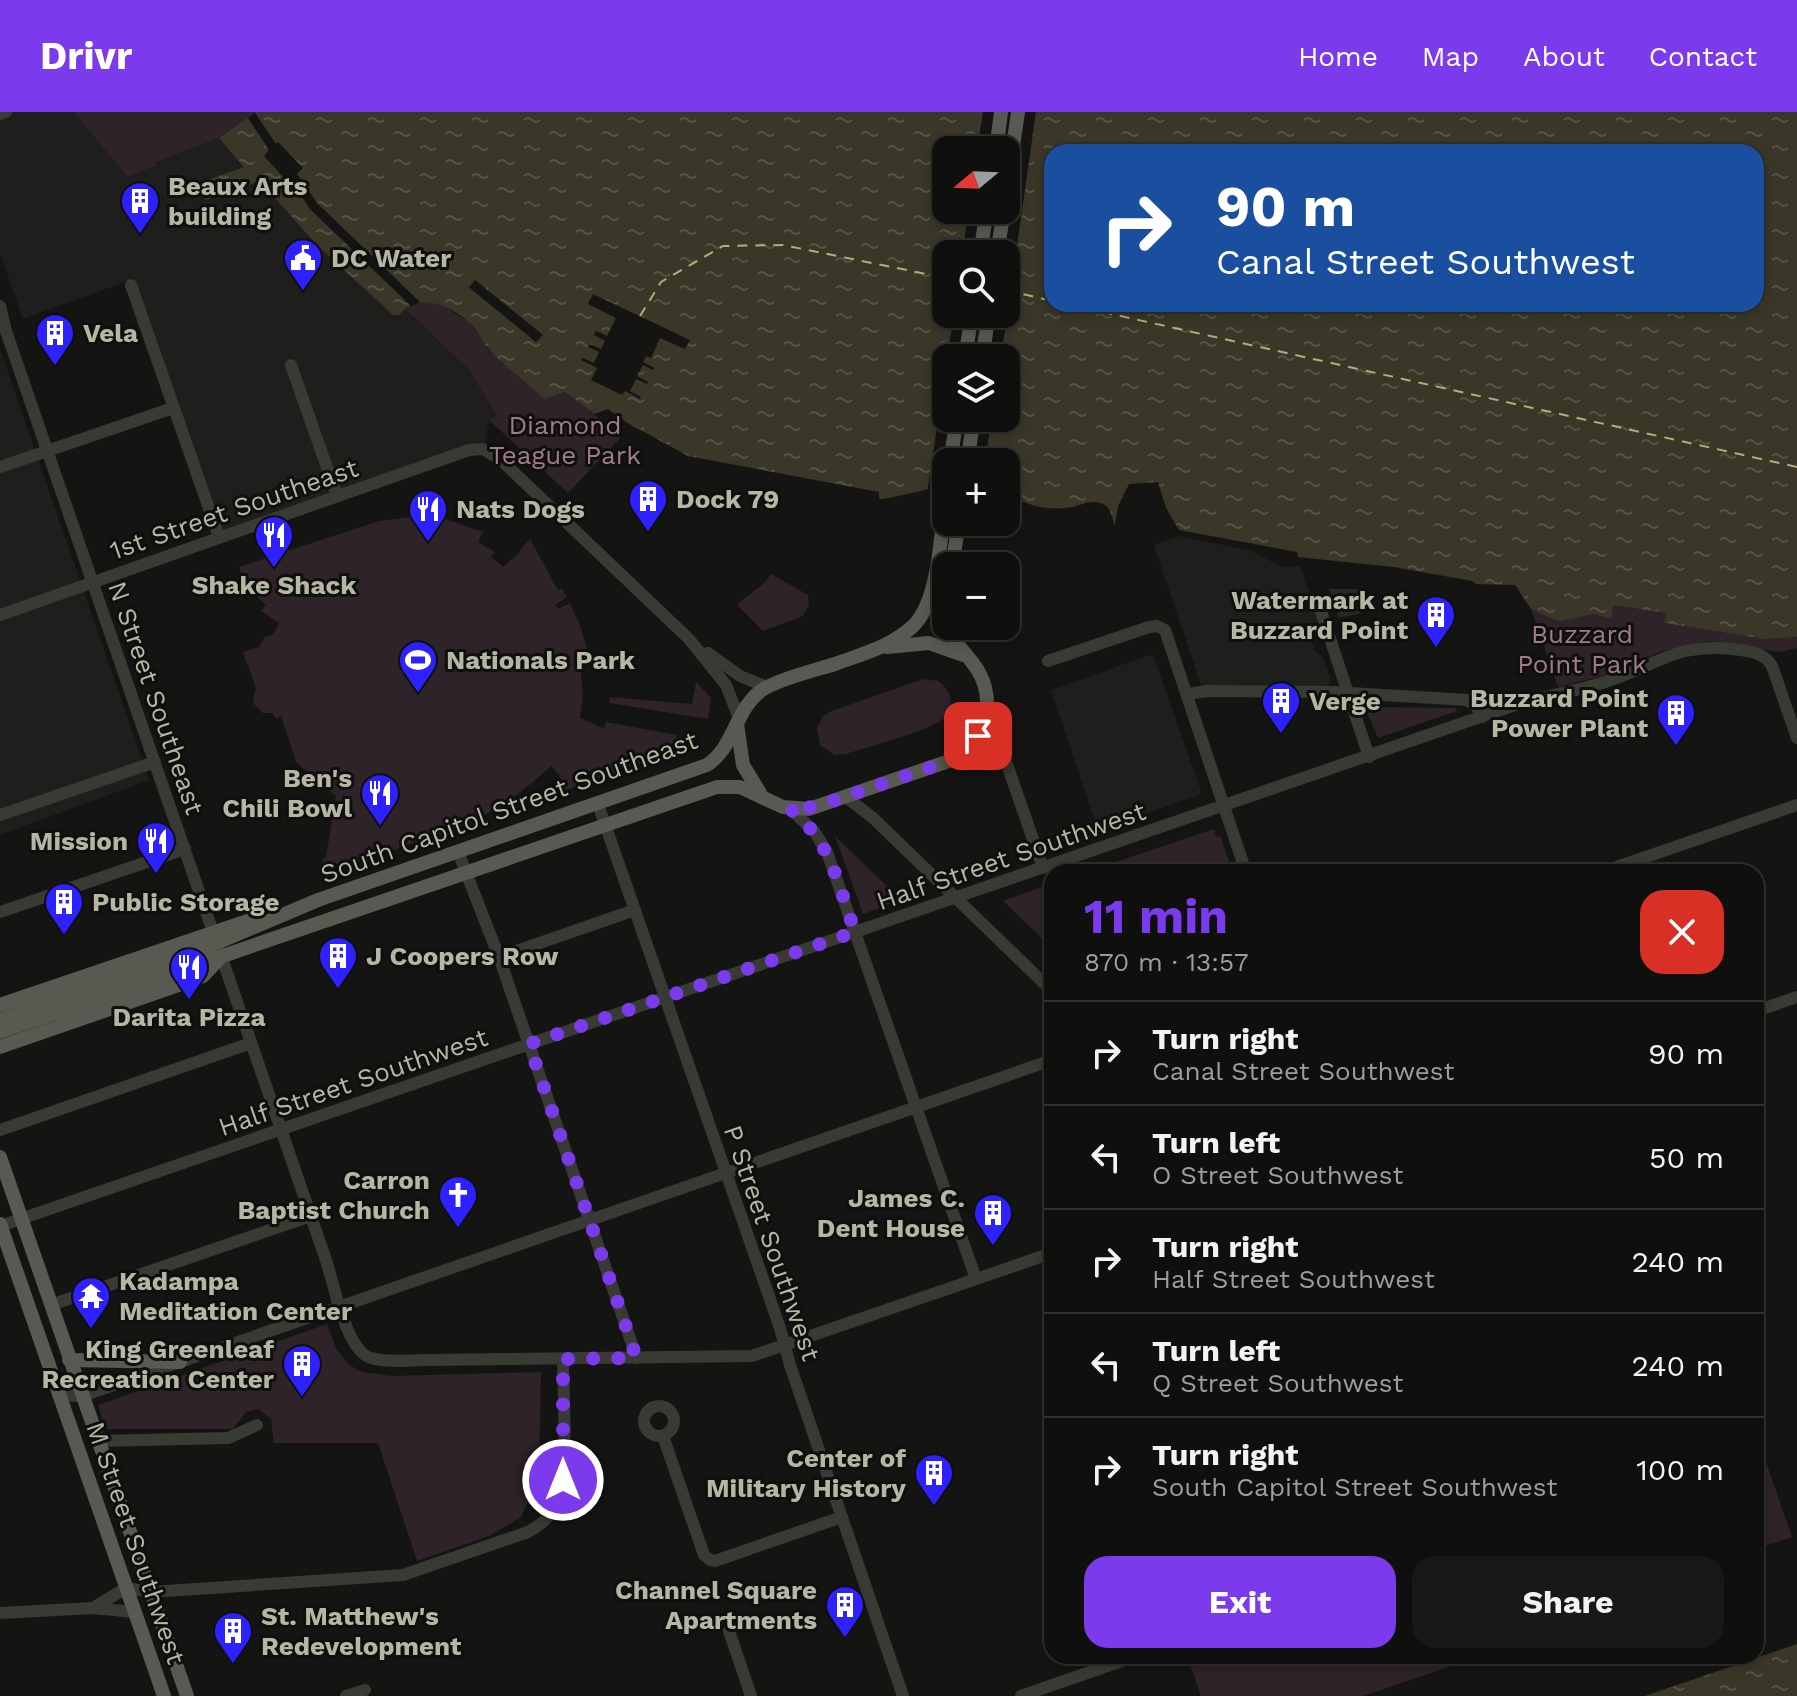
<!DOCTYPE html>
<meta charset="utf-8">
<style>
body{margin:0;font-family:"Work Sans",sans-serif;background:#181917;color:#f1f3f6;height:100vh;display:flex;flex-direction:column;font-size:30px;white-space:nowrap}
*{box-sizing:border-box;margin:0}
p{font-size:26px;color:#9b9d9e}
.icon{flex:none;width:44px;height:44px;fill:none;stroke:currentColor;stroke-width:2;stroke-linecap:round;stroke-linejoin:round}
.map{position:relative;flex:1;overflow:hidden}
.side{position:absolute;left:1044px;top:752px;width:720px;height:800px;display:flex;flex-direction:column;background:#0f100e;border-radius:24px;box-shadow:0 4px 12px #0003,0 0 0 2px #2f302e}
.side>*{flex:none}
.hud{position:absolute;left:1044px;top:32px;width:720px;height:168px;border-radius:24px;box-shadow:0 4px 12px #0003,0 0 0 2px #2f302e;background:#1a4fa0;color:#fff;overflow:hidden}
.needle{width:52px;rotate:251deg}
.controls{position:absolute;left:932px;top:24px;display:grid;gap:16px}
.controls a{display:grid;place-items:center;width:88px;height:88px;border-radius:16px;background:#0f100e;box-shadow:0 4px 12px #0003,0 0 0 2px #2f302e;font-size:40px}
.pin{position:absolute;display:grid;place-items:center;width:68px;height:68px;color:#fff;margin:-34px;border-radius:16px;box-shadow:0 4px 12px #0006}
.me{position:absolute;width:88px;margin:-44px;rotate:0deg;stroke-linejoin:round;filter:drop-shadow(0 0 6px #0008)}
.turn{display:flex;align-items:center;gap:28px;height:168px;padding:0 40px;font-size:36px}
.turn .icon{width:104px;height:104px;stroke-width:2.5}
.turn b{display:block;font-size:56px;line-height:68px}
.round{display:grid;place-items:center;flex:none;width:84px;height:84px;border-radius:24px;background:#181917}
.headline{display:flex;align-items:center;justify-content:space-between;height:136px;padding:0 40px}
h1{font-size:48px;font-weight:700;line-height:60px;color:#7c3aed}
.cta{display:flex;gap:16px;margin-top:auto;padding:16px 40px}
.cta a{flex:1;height:92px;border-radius:24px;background:#7c3aed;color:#fff;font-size:32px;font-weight:700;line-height:92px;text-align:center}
.cta a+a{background:#181917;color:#f1f3f6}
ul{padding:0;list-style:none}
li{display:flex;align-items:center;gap:24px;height:104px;padding:0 40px;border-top:2px solid #2f302e}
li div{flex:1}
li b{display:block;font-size:30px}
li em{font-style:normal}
header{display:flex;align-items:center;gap:48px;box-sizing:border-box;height:112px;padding:0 40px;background:#7c3aed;color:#fff}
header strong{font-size:38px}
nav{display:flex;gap:44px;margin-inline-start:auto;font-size:28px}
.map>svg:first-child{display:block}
</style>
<header>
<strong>Drivr</strong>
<nav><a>Home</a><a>Map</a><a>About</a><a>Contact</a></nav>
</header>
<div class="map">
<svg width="1797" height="1584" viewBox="0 0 1797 1584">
<defs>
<pattern id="water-ripples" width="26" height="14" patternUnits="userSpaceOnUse" patternTransform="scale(2)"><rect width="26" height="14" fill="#3a3728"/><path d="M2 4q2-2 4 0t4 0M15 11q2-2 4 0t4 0" fill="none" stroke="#545244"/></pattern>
</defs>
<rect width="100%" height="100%" fill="#141513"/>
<!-- built -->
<g fill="#1e1f1c">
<polygon points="0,0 211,0 219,26 269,76 317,133 399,202 404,196 468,257 499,305 489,309 483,337 219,425 131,168 23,207 0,141"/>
<polygon points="0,237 149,668 0,723"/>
<polygon points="1178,424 1249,438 1282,455 1300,454 1321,514 1310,518 1314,539 1323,545 1331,569 1327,574 1201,573 1154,433"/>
<polygon points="1153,542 1202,682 1098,718 1051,578"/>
</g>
<!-- green -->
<g fill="#2d2328">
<polygon points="74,0 256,0 219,26 155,50 156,54 127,64"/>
<polygon points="428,188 437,190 472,212 488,237 544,286 565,280 622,324 568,381 489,308 498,305 468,257 404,196"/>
<path d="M419,404L445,407L483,420L478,430L495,440L491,445L503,455L520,440V438L530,427L558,478L562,477L567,485L555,493L558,497L570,491L580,513L587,537L579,540L583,584L580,606L604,617L606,610L677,623L673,641L557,681L560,664L551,654C525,679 497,698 464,713L463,709L445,716L446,720L320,763L323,747L326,745L336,684L296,650L281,604L277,607L272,601H263L253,591L256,576L243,540L259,535L265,525L273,523L279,511L261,499L266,493L246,475L239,455L379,409Z"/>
<path d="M771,462L808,483L809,492L803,504L763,519L737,493C748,481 763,476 771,462Z"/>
<polygon points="1329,477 1361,477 1361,501 1339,506"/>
<path d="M1613,493L1667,501L1666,511L1765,527L1797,525V536L1780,540L1711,529L1692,532L1662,539L1606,563L1558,575L1531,497C1561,512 1583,507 1613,493Z"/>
<path d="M923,567L938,569C951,578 957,595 943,607C931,618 865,636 846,642L835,643L820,633L817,616L823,604L832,599Z"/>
<polygon points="696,570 711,586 708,607 609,591 610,585 692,592"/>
<polygon points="1370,595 1456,596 1457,599 1378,626 1367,600"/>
<polygon points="1214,717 1216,725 1220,724 1233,760 1086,760"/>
<polygon points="835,724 901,788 863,802"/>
<polygon points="1050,772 1052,774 1052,836 1003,789"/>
<polygon points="327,1212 336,1236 349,1253 362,1260 392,1264 541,1260 539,1367 521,1405 489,1424 417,1449 378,1331 274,1331 271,1307 259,1297 246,1300 233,1317 106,1317 98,1293"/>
<polygon points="1764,1344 1792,1425 1756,1437 1756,1347"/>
<polygon points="1187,1544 1481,1544 1363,1584 1201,1584"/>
</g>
<!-- water -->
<g fill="url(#water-ripples)" fill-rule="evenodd">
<path d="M256,0H1797V525L1765,527L1665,511L1666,501L1613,493L1611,507L1594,502L1561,509L1550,506L1531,497L1515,473L1476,472L1472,469L1394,455L1298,445L1297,440L1179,418L1166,396L1158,370L1129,372L1118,394L1115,413C1112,407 1111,395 1103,392C1091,386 1078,395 1066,396C1043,398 1026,393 1006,381V350H946L934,376L884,387H879V380L688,344L626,310L608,297L594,302L565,280L544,287C527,270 504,255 488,236C481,229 478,217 470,211C449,193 420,179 399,203H393L317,133L260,69L205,88L199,71L244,55L219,26ZM946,38H1006V98H946ZM1052,40H1756V192H1052ZM946,142H1006V202H946ZM946,246H1006V306H946Z"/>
<polygon points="1797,1532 1797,1584 1645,1584 1791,1534"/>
</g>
<!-- pier -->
<g fill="#141513">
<polygon points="983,0 1036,0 1001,246 947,246 954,202 1006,202 1006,142 962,142 969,98 1006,98 1006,38 977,38"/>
<polygon points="255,1 276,32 278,30 303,56 297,62 317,91 420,190 411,194 310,97 291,68 288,70 264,44 269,38 248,6"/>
<polygon points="475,168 543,223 536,230 477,182 469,175"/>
<polygon points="593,182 690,228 685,237 660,226 651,246 646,244 643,250 655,256 653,258 643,253 637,264 648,270 647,272 636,267 630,279 641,285 640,287 625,279 622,283 591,268 597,256 581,248 583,246 594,251 599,240 588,235 589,232 601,237 605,229 594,223 596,219 607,224 616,206 588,192"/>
<polygon points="946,254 946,306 992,306 985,350 946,350 946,374 927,382"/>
</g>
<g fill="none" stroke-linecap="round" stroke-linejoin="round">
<!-- ferry -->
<g stroke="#b5ac77" stroke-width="2" stroke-dasharray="10 8" stroke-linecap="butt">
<polyline points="1006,178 1052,189"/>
<polyline points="1067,192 1797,355"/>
<polyline points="640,204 661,170 723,134 783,133 946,166"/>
</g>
<!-- minor -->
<g stroke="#393a34" stroke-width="12">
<polyline points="0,2 6,0"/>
<polyline points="131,173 219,425"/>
<path d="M0,194L6,219L326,1148C334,1172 346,1239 371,1246C388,1251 410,1248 428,1248L752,1244L1052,1141"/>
<polyline points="291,253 337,384"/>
<polyline points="0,355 173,296"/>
<polyline points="1319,493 1369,645"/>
<polyline points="0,503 469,338 483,337 502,349 689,527 726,573 739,606"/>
<polyline points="708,541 740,564 767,575"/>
<polyline points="1048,549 1149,515 1157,514 1165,518 1246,760"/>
<polyline points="1187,582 1207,579 1333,580 1467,588 1477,595 1482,605"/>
<polyline points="987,595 1043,756"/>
<polyline points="846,685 873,706 1052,879"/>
<polyline points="598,692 780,1216 790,1253 903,1584"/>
<polyline points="789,696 814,719 827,740 976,1167"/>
<polyline points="0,703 155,650"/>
<polyline points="458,740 499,845 633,1235 635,1246"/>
<polyline points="1602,760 1797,693"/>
<polyline points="0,800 185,737"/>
<polyline points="499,845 635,798"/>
<polyline points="1756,899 1797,885"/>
<polyline points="0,1018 251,931"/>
<path d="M0,1114L1521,591C1549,583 1578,579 1605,570C1661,552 1676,529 1741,538C1754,540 1765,542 1772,554L1797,626"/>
<polyline points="51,1193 311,1104"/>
<polyline points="58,1283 82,1284 1052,948"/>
<circle cx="659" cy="1309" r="15"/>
<polyline points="663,1324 704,1443 710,1448 715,1449 842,1405"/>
<polyline points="98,1329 228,1326 257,1313"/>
<path d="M93,1496L126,1476L151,1480L403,1463L528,1420C541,1413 552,1404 558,1390C569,1364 563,1278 563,1247"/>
<polyline points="0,1501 93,1496 134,1500"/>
<polyline points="729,1519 751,1584"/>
<polyline points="346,1584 365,1578"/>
<polyline points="1021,1584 1136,1544"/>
</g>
<!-- major -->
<g stroke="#585950" stroke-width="14">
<polyline points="996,38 1001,0"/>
<polyline points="1006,83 1018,0"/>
<polyline points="980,142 987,98"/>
<polyline points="997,142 1004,98"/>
<polyline points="965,246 972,202"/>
<polyline points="982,246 989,202"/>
<polyline points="950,350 957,306"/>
<polyline points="967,350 974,306"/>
<polyline points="952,454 959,410"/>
<polyline points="887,535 929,531 963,543"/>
<polyline points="737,612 743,653 760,681"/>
<polyline points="0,893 248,809"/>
<path d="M0,908L195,840L318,788L707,653C736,634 735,594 765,576C786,565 812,559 835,552C862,542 890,535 912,515C940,490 941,417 946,381"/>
<path d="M0,920L717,675H740L783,695L809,697L949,649C984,632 998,590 977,557C967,541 954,533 949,514"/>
<polyline points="0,935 193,868 203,864 221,845"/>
<polyline points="0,1045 187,1584"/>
<polyline points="0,1112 164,1584"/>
<polyline points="69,1248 180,1250"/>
</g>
</g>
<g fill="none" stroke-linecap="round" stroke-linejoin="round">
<!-- route -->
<path stroke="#7c3aed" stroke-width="14" stroke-dasharray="0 25.2" d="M563,1368V1247L635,1246L633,1235L529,932L855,820C838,773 831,728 789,696L815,695L949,649L967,637L978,624"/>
</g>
<!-- icons -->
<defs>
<symbol id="building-pin" viewBox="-11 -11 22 30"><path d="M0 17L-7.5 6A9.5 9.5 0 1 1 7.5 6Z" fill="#2e21ff" stroke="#0f100e"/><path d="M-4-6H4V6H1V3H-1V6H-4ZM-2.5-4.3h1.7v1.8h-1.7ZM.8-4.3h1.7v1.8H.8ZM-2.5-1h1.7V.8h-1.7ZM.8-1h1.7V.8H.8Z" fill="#fff"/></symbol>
<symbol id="civic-pin" viewBox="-11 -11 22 30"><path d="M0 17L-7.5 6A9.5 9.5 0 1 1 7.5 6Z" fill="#2e21ff" stroke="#0f100e"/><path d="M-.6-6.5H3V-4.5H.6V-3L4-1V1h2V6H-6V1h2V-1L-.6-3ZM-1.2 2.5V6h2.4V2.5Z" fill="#fff"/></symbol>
<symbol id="restaurant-pin" viewBox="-11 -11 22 30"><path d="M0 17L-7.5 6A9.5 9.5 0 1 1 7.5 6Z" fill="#2e21ff" stroke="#0f100e"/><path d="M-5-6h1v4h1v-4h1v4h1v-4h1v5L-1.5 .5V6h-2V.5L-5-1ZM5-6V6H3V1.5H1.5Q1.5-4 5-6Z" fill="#fff"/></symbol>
<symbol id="stadium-pin" viewBox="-11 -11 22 30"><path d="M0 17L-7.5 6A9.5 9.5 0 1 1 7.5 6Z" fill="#2e21ff" stroke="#0f100e"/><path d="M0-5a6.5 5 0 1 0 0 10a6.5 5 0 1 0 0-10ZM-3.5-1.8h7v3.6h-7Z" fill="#fff"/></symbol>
<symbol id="church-pin" viewBox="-11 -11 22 30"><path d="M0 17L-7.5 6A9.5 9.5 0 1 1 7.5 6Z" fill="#2e21ff" stroke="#0f100e"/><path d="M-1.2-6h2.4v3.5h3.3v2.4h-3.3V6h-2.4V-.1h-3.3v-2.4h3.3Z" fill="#fff"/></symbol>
<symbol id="temple-pin" viewBox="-11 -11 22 30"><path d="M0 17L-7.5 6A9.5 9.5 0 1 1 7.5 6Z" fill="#2e21ff" stroke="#0f100e"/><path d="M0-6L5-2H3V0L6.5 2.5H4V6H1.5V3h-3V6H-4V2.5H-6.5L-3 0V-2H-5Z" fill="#fff"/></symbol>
</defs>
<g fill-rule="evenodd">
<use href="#building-pin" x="118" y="67" width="44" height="60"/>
<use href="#civic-pin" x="281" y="124" width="44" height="60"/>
<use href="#building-pin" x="33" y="199" width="44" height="60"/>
<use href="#building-pin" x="626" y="365" width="44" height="60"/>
<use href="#restaurant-pin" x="406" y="375" width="44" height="60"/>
<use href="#restaurant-pin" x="252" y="401" width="44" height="60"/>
<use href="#building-pin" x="1414" y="481" width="44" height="60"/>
<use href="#stadium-pin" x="396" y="526" width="44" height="60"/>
<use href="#building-pin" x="1259" y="567" width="44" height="60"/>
<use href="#building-pin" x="1654" y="579" width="44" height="60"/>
<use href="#restaurant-pin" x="358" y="659" width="44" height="60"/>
<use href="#restaurant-pin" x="134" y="707" width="44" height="60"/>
<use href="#building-pin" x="42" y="768" width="44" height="60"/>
<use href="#building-pin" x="316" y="822" width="44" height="60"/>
<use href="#restaurant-pin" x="167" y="833" width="44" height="60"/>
<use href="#church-pin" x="436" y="1061" width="44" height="60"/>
<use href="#building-pin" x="971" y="1079" width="44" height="60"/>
<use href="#temple-pin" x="69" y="1162" width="44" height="60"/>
<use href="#building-pin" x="280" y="1230" width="44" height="60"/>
<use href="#building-pin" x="912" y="1339" width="44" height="60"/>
<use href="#building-pin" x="823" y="1471" width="44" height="60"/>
<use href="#building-pin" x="211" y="1497" width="44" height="60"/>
</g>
<g text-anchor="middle" stroke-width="6" stroke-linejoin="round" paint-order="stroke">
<!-- poi labels -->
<g font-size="26" font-weight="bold" fill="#b5b7a3" stroke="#0f100e" text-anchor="start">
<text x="168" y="83">Beaux Arts<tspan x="168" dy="30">building</tspan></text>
<text x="331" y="155">DC Water</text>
<text x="83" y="230">Vela</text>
<text x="676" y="396">Dock 79</text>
<text x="456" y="406">Nats Dogs</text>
<text x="274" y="482" text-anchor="middle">Shake Shack</text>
<text x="1408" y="497" text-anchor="end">Watermark at<tspan x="1408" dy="30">Buzzard Point</tspan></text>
<text x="446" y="557">Nationals Park</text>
<text x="1648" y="595" text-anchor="end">Buzzard Point<tspan x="1648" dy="30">Power Plant</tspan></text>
<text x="1309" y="598">Verge</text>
<text x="352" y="675" text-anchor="end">Ben's<tspan x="352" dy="30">Chili Bowl</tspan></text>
<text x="128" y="738" text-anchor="end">Mission</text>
<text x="92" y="799">Public Storage</text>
<text x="366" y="853">J Coopers Row</text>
<text x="189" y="914" text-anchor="middle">Darita Pizza</text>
<text x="430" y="1077" text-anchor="end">Carron<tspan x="430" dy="30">Baptist Church</tspan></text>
<text x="965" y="1095" text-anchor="end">James C.<tspan x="965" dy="30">Dent House</tspan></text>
<text x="119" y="1178">Kadampa<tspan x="119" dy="30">Meditation Center</tspan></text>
<text x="274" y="1246" text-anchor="end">King Greenleaf<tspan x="274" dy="30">Recreation Center</tspan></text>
<text x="906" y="1355" text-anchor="end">Center of<tspan x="906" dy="30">Military History</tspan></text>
<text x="817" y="1487" text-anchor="end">Channel Square<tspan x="817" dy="30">Apartments</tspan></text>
<text x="261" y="1513">St. Matthew's<tspan x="261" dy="30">Redevelopment</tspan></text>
</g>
<!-- park labels -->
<g font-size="26" fill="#a37990" stroke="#0f100e">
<text x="565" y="322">Diamond<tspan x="565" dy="30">Teague Park</tspan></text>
<text x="1582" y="531">Buzzard<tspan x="1582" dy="30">Point Park</tspan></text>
</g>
<!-- street labels -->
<g font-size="26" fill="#b5b7a3" stroke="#0f100e">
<text transform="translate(234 397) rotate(-19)" y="9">1st Street Southeast</text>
<text transform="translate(156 586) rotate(71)" y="9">N Street Southeast</text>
<text transform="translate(509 695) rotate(-20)" y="9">South Capitol Street Southeast</text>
<text transform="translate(1011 744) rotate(-19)" y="9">Half Street Southwest</text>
<text transform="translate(353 970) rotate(-19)" y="9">Half Street Southwest</text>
<text transform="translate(772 1131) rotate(71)" y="9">P Street Southwest</text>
<text transform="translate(136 1431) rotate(71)" y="9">M Street Southwest</text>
</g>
</g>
</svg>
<div class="controls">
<a><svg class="needle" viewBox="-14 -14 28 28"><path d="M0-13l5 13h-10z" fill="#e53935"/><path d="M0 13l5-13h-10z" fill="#9b9d9e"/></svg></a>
<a><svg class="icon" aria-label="search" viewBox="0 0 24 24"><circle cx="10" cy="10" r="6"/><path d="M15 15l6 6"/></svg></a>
<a><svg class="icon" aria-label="layers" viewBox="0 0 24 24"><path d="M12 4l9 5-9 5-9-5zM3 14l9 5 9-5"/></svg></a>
<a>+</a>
<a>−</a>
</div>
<div class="pin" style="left:978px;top:624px;background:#d93025"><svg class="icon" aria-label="arrive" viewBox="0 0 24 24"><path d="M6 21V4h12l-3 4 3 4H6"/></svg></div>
<svg class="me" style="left:563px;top:1368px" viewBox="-20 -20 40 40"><circle r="17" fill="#7c3aed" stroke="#fff" stroke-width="3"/><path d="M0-11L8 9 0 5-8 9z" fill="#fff"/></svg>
<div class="hud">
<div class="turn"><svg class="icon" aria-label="right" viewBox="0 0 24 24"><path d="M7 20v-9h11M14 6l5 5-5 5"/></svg><div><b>90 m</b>Canal Street Southwest</div></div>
</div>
<section class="side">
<div class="headline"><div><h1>11 min</h1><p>870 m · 13:57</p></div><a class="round" style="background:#d93025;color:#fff"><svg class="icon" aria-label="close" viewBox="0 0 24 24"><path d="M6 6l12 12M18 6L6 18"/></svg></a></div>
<ul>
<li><svg class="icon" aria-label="right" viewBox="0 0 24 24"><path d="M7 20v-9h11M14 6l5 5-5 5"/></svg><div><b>Turn right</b><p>Canal Street Southwest</p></div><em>90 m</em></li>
<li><svg class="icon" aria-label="left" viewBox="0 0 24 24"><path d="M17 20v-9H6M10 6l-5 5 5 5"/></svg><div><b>Turn left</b><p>O Street Southwest</p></div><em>50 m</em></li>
<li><svg class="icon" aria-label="right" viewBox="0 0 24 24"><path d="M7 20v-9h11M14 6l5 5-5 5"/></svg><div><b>Turn right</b><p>Half Street Southwest</p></div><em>240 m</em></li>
<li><svg class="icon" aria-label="left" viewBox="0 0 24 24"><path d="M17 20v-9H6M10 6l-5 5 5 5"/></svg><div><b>Turn left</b><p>Q Street Southwest</p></div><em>240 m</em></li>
<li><svg class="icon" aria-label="right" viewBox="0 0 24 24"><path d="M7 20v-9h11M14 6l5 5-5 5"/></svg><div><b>Turn right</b><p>South Capitol Street Southwest</p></div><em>100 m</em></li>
</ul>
<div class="cta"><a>Exit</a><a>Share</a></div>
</section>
</div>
